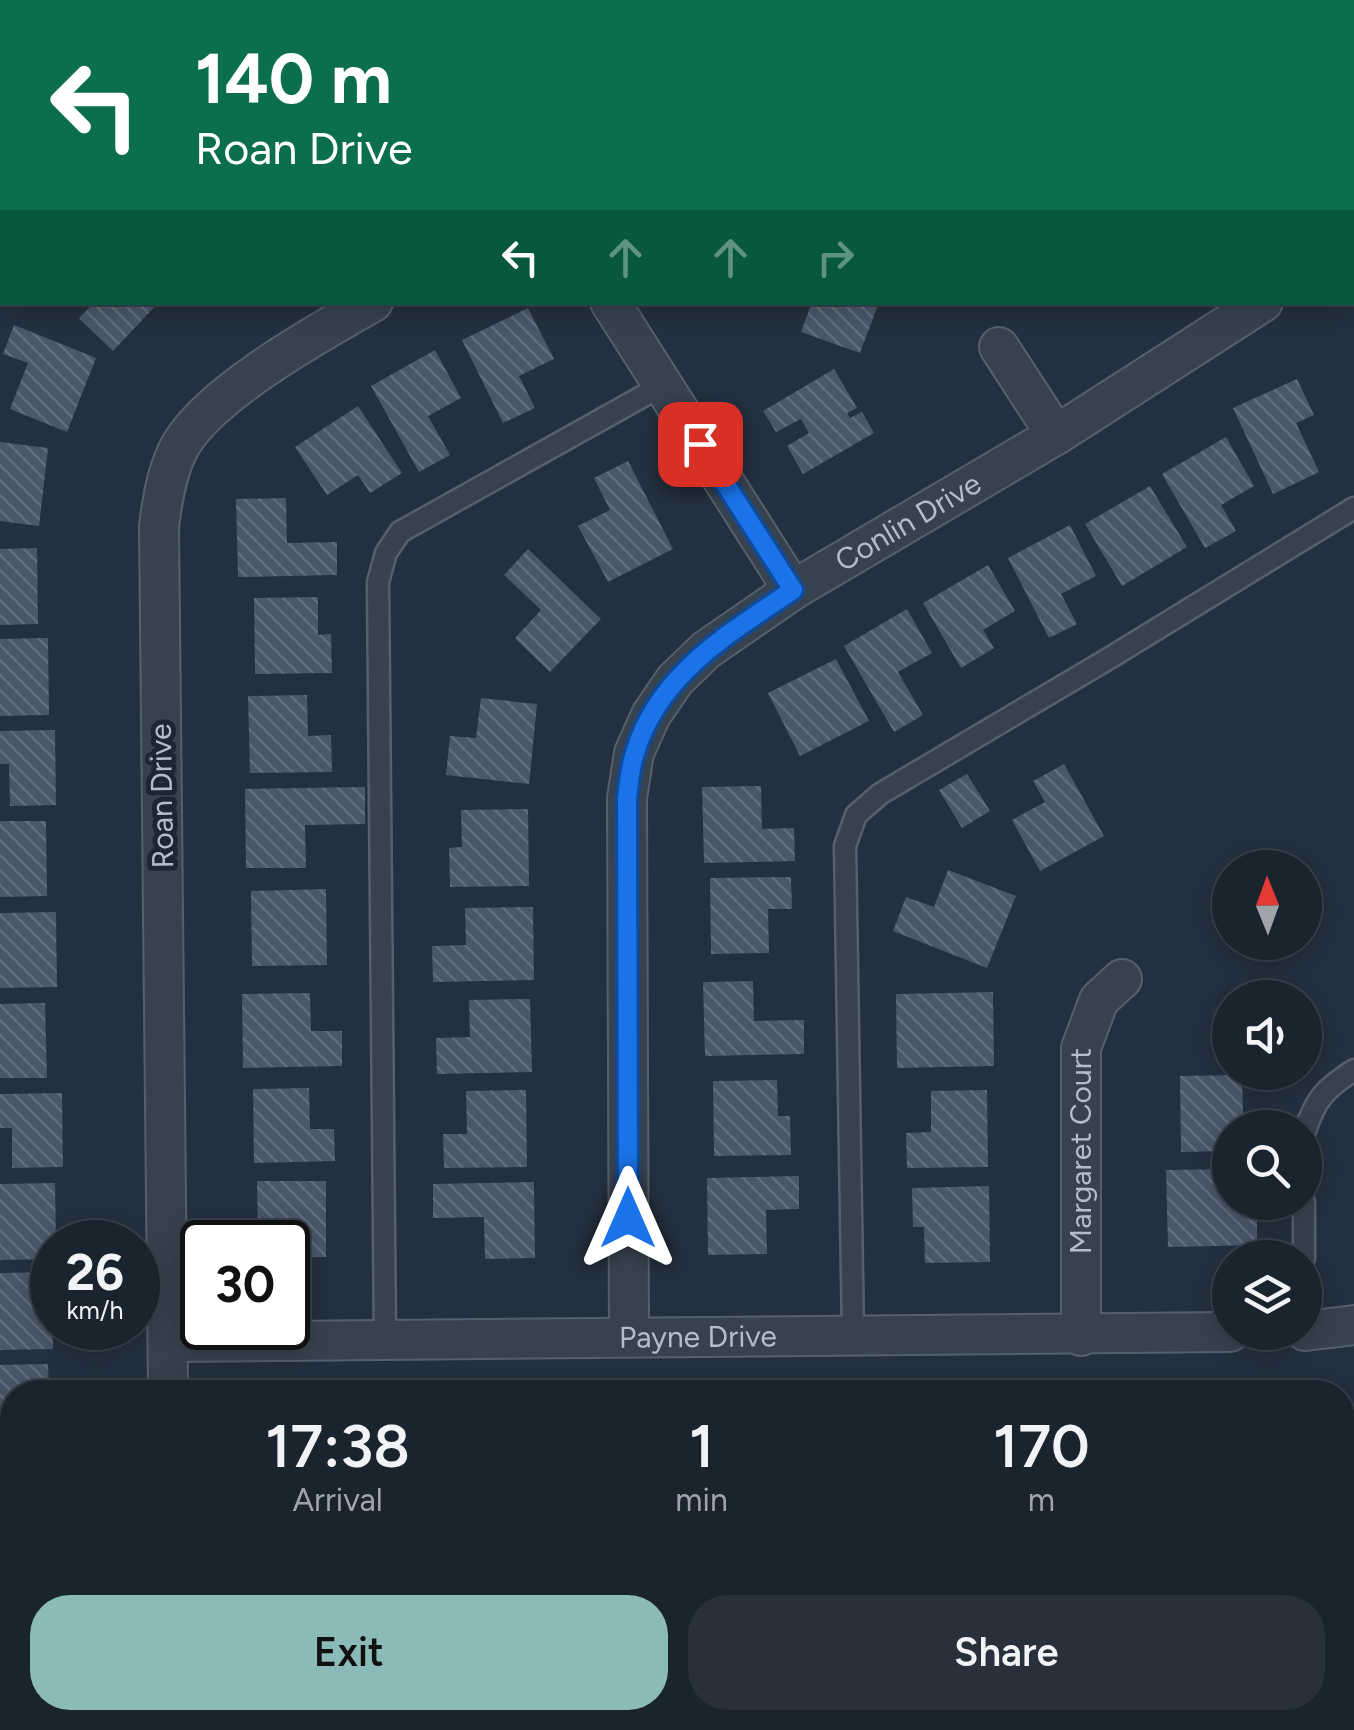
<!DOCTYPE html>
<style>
body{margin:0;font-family:Figtree,sans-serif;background:#27303b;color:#f1f3f6;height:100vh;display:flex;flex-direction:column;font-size:38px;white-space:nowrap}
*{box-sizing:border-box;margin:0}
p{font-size:32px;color:#9fa4aa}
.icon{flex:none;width:55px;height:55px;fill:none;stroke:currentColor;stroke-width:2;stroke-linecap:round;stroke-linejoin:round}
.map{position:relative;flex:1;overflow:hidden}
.sheet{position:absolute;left:0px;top:1380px;width:1355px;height:350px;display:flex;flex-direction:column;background:#1a242f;border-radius:40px 40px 0 0;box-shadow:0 5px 25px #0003,0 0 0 2px #38414b}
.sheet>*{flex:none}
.hud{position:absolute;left:0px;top:0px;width:1355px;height:305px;box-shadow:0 5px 25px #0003,0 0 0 2px #38414b;background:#0b6e4f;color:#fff;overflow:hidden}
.needle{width:65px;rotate:359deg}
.tools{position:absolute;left:1212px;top:850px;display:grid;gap:20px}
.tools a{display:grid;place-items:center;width:110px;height:110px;border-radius:50%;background:#1a242f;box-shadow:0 5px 25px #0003,0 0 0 2px #38414b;font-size:50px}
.speed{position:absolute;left:30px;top:1220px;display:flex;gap:20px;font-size:50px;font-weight:700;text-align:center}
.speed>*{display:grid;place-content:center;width:130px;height:130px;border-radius:50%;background:#1a242f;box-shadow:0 5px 25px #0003,0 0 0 2px #38414b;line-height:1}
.speed small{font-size:25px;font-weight:400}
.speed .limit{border:5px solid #111;border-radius:15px;background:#fff;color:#111}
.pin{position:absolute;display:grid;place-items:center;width:85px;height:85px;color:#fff;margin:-42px;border-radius:20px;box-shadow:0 5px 15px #0006}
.me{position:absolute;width:110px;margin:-55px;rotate:0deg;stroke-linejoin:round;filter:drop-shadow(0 0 8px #0008)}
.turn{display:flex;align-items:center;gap:35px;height:210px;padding:0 30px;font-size:45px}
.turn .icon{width:130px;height:130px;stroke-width:2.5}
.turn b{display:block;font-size:70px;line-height:85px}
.lanes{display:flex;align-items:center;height:95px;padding:0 30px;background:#0003;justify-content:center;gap:50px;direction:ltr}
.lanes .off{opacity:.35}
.eta{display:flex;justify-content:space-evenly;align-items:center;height:170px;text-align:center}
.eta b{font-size:60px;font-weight:600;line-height:70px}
.button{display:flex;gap:20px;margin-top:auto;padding:20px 30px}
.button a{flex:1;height:115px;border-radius:40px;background:#8bbbb9;color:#111;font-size:40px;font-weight:600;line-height:115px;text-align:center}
.button a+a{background:#27303b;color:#f1f3f6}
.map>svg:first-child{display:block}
</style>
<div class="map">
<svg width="1354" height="1730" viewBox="0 0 1354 1730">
<defs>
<pattern id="building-back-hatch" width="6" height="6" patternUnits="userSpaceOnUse" patternTransform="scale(2.5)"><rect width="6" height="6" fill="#495768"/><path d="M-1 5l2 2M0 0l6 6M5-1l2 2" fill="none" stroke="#616d7c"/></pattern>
</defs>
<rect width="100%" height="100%" fill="#23303f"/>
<!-- building -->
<g fill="url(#building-back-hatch)">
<polygon points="95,302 159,302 113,351 79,318"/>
<polygon points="812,302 879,302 860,353 801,332"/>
<polygon points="528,308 554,359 519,376 535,408 503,423 462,340"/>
<polygon points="14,325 96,358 67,432 10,409 28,363 3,354"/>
<polygon points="435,350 461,398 428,416 450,455 419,472 371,386"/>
<polygon points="834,369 857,408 847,413 850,418 862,412 874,433 803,474 787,446 809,433 801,419 776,432 763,411"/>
<polygon points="1297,379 1314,415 1296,423 1319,472 1273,494 1233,408"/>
<polygon points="358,406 402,473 370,493 358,475 327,495 295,447"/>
<polygon points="1226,437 1254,486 1221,505 1236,531 1205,548 1162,474"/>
<polygon points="0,442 48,448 39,526 0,521"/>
<polygon points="628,461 673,549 608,582 578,526 610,510 594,478"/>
<polygon points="1150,486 1187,547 1122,586 1085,524"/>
<polygon points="286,498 287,543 337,542 337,575 238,577 236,499"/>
<polygon points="1070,525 1096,576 1061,594 1077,624 1049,638 1008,558"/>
<polygon points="37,548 38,624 0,625 0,549"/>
<polygon points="528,549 601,619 550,672 515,638 541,610 504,575"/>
<polygon points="988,565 1015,611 983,630 994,648 961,668 923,603"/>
<polygon points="318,597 318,635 331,634 332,673 255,674 254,598"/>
<polygon points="907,609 932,653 898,672 923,715 894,732 844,646"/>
<polygon points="48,638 49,715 0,716 0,639"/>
<polygon points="836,659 869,721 800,756 768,693"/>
<polygon points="307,695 308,736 331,735 332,772 250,773 248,696"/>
<polygon points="481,698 537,704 529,784 446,775 450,736 476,738"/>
<polygon points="55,730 56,805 10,806 9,764 0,764 0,731"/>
<polygon points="1064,764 1104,836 1040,871 1012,820 1045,802 1033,781"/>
<polygon points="967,774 990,811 962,828 939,790"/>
<polygon points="761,786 762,829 794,828 795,861 704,863 702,787"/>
<polygon points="365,787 365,824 305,825 306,868 246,868 245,789"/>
<polygon points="528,809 529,886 450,887 449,848 462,847 461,810"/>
<polygon points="0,821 46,821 47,896 0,897"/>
<polygon points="948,870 1016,896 987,968 893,931 906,897 934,907"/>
<polygon points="791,877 792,909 768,909 769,953 711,954 710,878"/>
<polygon points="326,889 327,965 252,966 251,891"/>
<polygon points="533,907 534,980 433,982 432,946 466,945 465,908"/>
<polygon points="56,912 57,987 0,988 0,913"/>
<polygon points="753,981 754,1021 804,1020 804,1054 705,1056 703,982"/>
<polygon points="993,992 994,1066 897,1068 896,994"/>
<polygon points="310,993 311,1031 342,1031 342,1066 243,1068 242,994"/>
<polygon points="530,999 532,1072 437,1074 436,1038 470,1037 469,1000"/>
<polygon points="45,1003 47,1078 0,1078 0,1004"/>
<polygon points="1242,1075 1243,1114 1256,1114 1257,1128 1230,1128 1230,1151 1181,1152 1180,1076"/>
<polygon points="777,1080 778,1116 790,1116 791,1155 714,1156 713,1081"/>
<polygon points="309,1088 310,1129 334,1129 335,1161 254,1163 253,1089"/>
<polygon points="526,1090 527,1167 444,1168 443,1134 467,1134 466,1091"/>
<polygon points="987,1090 988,1167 907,1168 906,1133 931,1132 931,1091"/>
<polygon points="62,1093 63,1167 12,1168 12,1128 0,1128 0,1094"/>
<polygon points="1230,1169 1230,1202 1257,1202 1257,1245 1168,1247 1166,1170"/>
<polygon points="799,1176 799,1209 766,1210 767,1254 708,1255 707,1178"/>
<polygon points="257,1181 326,1181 326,1257 288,1257 288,1242 258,1242"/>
<polygon points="534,1182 535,1258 485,1259 484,1217 433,1218 433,1184"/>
<polygon points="55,1183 56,1242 52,1242 52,1259 0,1260 0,1184"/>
<polygon points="989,1186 990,1262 925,1263 924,1227 913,1227 912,1188"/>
<polygon points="52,1272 53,1349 0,1350 0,1273"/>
<polygon points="48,1364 49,1392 12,1392 12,1440 0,1441 0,1365"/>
<polygon points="1354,1407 1354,1455 1351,1456 1354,1507 1342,1509 1342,1408"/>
<rect x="0" y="1454" width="12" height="34"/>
<polygon points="1354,1598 1354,1692 1342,1693 1342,1599"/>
<rect x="0" y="1604" width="12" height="77"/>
<polygon points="0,1701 12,1701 12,1718 54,1718 54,1730 0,1730"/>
</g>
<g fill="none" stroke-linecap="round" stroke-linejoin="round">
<defs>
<g id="service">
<polyline points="459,0 460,2"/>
<polyline points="793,0 794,2"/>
<polyline points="407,2 411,0"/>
<polyline points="1104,2 1109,0"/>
<polyline points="0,231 2,230"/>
<path d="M1305,1131C1316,1098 1325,1089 1354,1070"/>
<polyline points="1304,1202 1304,1258"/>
<polyline points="853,1336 845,846 856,815 880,794 1108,659 1354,508"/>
<polyline points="385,1339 378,582 386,553 400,532 663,385"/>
<polyline points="1342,1548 1354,1547"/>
<polyline points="0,1555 12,1555"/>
</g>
<g id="minor">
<polyline points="610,302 793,590"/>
<polyline points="999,347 1056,435"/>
<polyline points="1305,1331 1354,1325"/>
<path id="s1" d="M629,1336L627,798L634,753L651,715L675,680L706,650L793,590L1056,435L1263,302"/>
<path id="s2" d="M1081,1336V1048L1099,1000L1122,979"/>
<path id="s3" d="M168,1342L1230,1332"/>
<path d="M168,1392L159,527C162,501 166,476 177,452C202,397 320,332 373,302"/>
<polyline points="172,1718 172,1730"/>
</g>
<g id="tertiary">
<polyline points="1181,0 1183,2"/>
<polyline points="1352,277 1354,280"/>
</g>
</defs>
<!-- service casing -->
<use href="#service" stroke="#55606d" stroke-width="25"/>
<!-- minor casing -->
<use href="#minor" stroke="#55606d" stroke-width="42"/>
<!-- tertiary casing -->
<use href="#tertiary" stroke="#55606d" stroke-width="52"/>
<!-- service -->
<use href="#service" stroke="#37424f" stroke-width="20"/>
<!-- minor -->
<use href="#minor" stroke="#37424f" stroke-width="38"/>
<!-- tertiary -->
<use href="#tertiary" stroke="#37424f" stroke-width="48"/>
</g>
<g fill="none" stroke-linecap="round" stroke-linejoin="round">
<defs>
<path id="route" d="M628,1218L627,798C629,784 630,767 635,753C658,674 730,633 793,590L700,444"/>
</defs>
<!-- route casing -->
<use href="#route" stroke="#114b97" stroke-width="25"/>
<!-- route -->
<use href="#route" stroke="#1a73e8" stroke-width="18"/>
</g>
<g text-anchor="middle" stroke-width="10" stroke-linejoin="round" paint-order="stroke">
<!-- street labels -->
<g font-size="30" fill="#b4bdca" stroke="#1c2734">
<text dy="10" stroke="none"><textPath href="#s1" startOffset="950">Conlin Drive</textPath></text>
<text transform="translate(162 796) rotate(-91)" y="10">Roan Drive</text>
<text dy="10" stroke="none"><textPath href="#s2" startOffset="185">Margaret Court</textPath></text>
<text dy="10" stroke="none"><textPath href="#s3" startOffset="530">Payne Drive</textPath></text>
</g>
</g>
</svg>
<div class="tools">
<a><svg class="needle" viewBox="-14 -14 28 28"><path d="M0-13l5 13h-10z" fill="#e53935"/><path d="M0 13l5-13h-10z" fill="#9fa4aa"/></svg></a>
<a><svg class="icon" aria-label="sound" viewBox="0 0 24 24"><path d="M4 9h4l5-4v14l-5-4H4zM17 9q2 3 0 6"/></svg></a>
<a><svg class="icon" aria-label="search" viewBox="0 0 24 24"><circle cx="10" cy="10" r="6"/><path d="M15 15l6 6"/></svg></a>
<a><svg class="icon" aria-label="layers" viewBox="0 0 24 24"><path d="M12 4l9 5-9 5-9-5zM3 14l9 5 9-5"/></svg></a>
</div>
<div class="speed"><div>26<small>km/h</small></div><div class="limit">30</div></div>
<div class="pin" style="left:700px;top:444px;background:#d93025"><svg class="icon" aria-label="arrive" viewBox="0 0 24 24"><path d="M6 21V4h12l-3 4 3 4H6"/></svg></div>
<svg class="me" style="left:628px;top:1218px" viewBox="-20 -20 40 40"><path d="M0-17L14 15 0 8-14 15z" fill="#1a73e8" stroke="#fff" stroke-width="4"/></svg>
<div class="hud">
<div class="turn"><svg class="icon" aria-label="left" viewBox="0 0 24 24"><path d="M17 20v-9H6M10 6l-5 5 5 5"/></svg><div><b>140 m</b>Roan Drive</div></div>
<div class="lanes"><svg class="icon" aria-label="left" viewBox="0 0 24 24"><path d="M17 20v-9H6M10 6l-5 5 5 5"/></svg><svg class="icon off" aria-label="ahead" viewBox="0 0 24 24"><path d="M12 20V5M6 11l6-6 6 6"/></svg><svg class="icon off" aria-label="ahead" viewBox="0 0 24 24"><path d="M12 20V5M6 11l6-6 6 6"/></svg><svg class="icon off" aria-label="right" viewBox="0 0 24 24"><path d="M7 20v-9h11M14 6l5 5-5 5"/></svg></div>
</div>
<section class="sheet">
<div class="eta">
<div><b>17:38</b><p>Arrival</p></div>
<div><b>1</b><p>min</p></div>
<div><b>170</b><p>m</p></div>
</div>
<div class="button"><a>Exit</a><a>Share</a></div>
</section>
</div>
